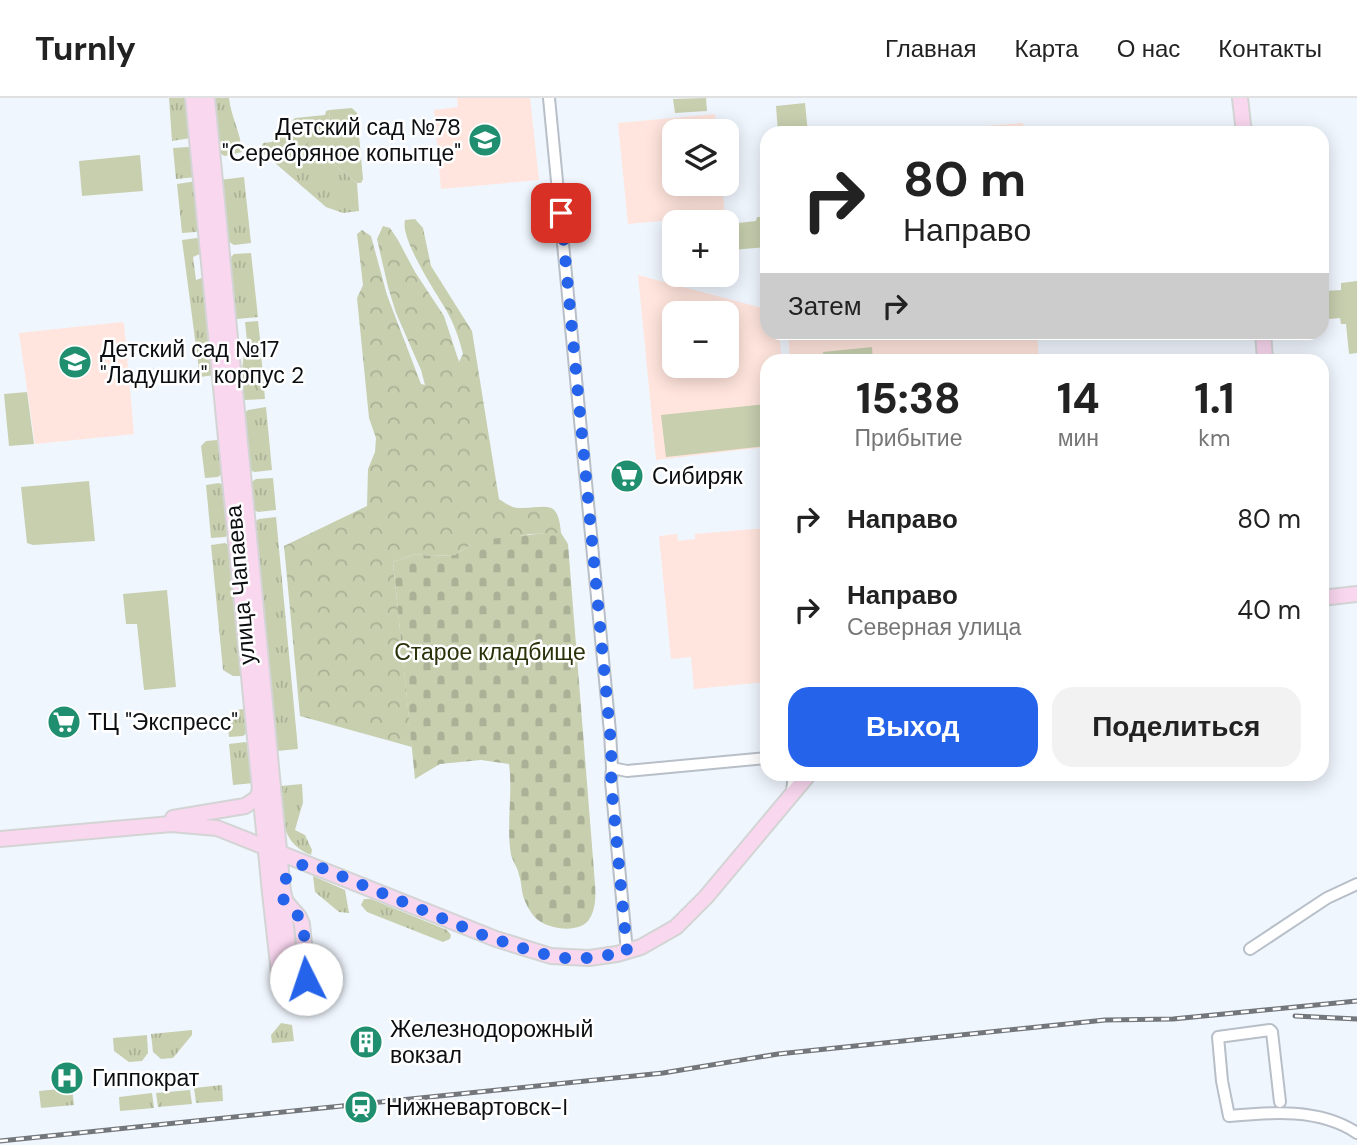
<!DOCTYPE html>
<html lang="ru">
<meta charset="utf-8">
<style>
body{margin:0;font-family:"DM Sans",sans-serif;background:#f2f2f2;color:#222;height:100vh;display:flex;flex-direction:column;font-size:26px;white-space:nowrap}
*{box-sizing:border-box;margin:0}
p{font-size:23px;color:#767676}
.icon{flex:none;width:38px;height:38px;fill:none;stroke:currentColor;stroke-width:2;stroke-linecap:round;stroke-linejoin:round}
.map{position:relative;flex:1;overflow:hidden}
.panel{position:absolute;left:760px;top:256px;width:569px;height:427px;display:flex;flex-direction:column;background:#fff;border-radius:21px;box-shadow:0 4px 18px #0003}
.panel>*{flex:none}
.top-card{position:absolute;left:760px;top:28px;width:569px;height:214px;border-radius:21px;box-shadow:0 4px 18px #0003;background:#fff;color:#222;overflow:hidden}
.controls{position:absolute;left:662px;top:21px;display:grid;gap:14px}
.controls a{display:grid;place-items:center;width:77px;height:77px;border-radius:14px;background:#fff;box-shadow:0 4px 18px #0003;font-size:35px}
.pin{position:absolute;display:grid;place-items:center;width:60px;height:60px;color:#fff;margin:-30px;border-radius:14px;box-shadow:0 4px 10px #0006}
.me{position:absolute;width:77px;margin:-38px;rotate:356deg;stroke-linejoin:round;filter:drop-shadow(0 0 5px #0008)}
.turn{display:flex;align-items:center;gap:24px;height:147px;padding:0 28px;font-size:32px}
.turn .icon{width:91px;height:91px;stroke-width:2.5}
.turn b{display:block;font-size:49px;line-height:60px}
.then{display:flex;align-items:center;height:66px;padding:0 28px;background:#0003;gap:14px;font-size:26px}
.eta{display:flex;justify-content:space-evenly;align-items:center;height:119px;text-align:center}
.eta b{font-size:42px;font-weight:800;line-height:49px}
.primary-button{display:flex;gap:14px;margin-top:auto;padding:14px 28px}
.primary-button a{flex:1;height:80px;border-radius:21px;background:#2563eb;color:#fff;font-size:28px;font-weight:800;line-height:80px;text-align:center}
.primary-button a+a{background:#f2f2f2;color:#222}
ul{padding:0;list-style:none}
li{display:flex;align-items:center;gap:21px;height:91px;padding:0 28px}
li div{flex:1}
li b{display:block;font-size:26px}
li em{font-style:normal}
header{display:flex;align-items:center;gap:42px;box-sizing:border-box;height:98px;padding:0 35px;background:#fff;border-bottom:2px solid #e0e0e0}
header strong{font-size:33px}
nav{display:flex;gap:38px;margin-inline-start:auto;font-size:24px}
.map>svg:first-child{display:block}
</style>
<header>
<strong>Turnly</strong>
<nav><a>Главная</a><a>Карта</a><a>О нас</a><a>Контакты</a></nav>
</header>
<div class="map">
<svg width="1357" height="1047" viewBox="0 0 1357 1047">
<defs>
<pattern id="grass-tufts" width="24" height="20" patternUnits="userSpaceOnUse" patternTransform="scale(1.75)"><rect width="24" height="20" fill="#c7cfaf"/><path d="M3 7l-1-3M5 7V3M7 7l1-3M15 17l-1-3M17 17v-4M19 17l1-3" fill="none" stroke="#aab196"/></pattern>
<pattern id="forest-crowns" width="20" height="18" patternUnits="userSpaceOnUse" patternTransform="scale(1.75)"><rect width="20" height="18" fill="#c7cfaf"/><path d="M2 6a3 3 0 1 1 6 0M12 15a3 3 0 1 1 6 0" fill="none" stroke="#aab196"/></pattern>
<pattern id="cemetery-stones" width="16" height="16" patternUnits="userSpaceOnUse" patternTransform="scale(1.75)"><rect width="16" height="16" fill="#c7cfaf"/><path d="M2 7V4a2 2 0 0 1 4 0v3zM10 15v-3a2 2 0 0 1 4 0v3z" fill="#aab196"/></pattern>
</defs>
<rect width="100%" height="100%" fill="#f0f6fe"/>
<!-- education -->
<g fill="#ffe5dd" fill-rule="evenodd">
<polygon points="457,0 530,0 539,82 441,91 434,12 458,9"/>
<polygon points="715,16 716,33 674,33 674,86 722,86 725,117 628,126 618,25"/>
<polygon points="1023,25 1024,35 931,35 931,32"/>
<path d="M638,177L766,211V234L779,235L782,262H766V349L656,362ZM674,215H726V268H674Z"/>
<polygon points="122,224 124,226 134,336 35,346 19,235"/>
<polygon points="879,234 880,242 975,235 1037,235 1039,262 790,262 788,238"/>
<polygon points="766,430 766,584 694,591 691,559 671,561 659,438 677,436 678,443 695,441 695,436"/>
</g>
<!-- grass -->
<g fill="url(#grass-tufts)">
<polygon points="169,0 189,0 191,40 172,43"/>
<path d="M212,0H229C231,19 241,35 242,54L225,58L219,55Z"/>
<polygon points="329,12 334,66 357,85 359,113 343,115 326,109 260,52 263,45 272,44 295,20 325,17 326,13"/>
<polygon points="188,49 192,51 197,79 176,81 173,50"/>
<polygon points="244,79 251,145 234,147 226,142 219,82"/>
<polygon points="197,83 200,131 196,134 182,135 177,86"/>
<polygon points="197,140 201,143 202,155 193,159 196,182 210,177 215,277 200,279 182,142"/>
<polygon points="251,155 258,219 237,221 231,206 228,162 234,156"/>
<polygon points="258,223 261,250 248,252 245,224"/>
<polygon points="261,255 265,301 244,302 238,279 241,278 244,256"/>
<polygon points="266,309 272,372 255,374 248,372 242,317 248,312"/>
<polygon points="217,342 222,356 223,375 218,379 205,380 201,348 206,343"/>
<polygon points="273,380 276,412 258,414 252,411 250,385 256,381"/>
<polygon points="219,385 225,388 229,436 225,439 211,440 206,387"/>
<polygon points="276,419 298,651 277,653 273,639 254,424 259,421"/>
<polygon points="225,445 230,448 242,557 240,578 233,578 223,572 211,447"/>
<polygon points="244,611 248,634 243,638 229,639 227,620 236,612"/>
<polygon points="245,644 250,647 254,685 233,687 229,646"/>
<path d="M302,686L303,704L295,732L305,737L312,752L311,757C278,744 284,717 281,688Z"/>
<polygon points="313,778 345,792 349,815 339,814 315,794"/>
<polygon points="364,801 371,801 447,832 451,837 450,841 443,844 367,814 361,807"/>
<polygon points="281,925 292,927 294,943 272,945 271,937"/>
<polygon points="192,932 192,937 173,960 161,961 153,954 151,936"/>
<polygon points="147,937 148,955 142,963 129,964 114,953 113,940"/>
<polygon points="222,987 223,1003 196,1005 194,990"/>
<polygon points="72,990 74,1007 41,1010 39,993"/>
<polygon points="190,992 192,1006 158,1009 156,995"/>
<polygon points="152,995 154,1010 120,1013 119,999"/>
</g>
<!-- forest -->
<path fill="url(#forest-crowns)" d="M415,121L423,130L431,168L472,233L499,401C505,405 512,410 519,410C546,411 558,399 561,435L530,436L469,448L455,457L430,458L416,456L393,464L412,649L300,618L284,448L367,408L368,371L375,354L376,340L369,320L357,200L363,187L357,136L362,132L371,138L387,197L421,286L425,287L421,272L396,215L388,189L377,141L383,128L390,130L398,142L415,174L444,218L459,264L463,256C459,240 454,225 445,210C435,193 400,141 405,122Z"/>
<!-- cemetery -->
<path fill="url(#cemetery-stones)" d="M546,435H561L568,446L594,773C595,788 598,807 590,820C582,835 554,832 541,824C534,820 528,811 525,803C521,795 522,785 519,777C518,770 513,764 511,757C506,727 513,696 509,666L481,662L440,666L415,681L393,464L416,456L430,458L455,457L469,448L490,441Z"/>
<!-- green -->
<g fill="#c7cfaf">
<polygon points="706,0 707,13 675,15 673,1"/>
<polygon points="805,5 808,35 778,35 776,8"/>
<polygon points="352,10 357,15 363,81 361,85 357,85 334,66 329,12"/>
<polygon points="298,26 312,40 287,67 273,53"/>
<polygon points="140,57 143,93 82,98 79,63"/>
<polygon points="757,119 766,119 766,149 732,152 729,126 756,123"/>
<polygon points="1357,183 1357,255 1349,256 1346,226 1341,226 1340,220 1329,221 1325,193 1341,192 1341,185"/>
<polygon points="872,249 873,262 824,262 823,254"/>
<polygon points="27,294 34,346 9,348 4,296"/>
<polygon points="766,306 766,348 666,359 661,317"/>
<polygon points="89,383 95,443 33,447 27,445 21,389"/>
<polygon points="167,492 176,589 144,592 137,526 126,526 123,496"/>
</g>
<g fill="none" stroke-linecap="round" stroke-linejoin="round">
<defs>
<g id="minor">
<polyline points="549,0 610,634 612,670 611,683 627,854"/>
<polyline points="612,670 627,673 766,660"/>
<polyline points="792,694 794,676"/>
<polyline points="1250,851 1327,800 1357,786"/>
<path d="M1280,1004L1272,934L1270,932L1218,939L1222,983L1229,1018C1271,1014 1320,1010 1357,1035"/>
</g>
<g id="major">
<polyline points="193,0 270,795 280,884 288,890 301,886 307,877 302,826 299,819 286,804 283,794 207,0"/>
<polyline points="1240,0 1244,35"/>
<polyline points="1263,234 1265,262"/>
<polyline points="1321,500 1357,496"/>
<polyline points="173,720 245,708 257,700 260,692"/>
<polyline points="0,741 171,726 217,730 496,841 551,858 589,860 617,856 641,849 676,829 706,799 809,676"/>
<polyline points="279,876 284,883 288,882 291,878 283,800"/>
</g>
</defs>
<!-- minor casing -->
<use href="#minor" stroke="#b8bfc8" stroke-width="14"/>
<!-- major casing -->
<use href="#major" stroke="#d3d4d4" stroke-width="18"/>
<!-- minor -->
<use href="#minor" stroke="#fff" stroke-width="10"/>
<!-- major -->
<use href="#major" stroke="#f9d7ef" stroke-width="14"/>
<defs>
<g id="rail">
<polyline points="1295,918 1357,921"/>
<polyline points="0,1043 663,975 778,956 1105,922 1173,921 1357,903"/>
</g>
</defs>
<!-- rail casing -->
<use href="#rail" stroke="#73777c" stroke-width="5"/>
<!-- rail -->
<use href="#rail" stroke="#fff" stroke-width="2.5" stroke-dasharray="8" stroke-linecap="butt"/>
</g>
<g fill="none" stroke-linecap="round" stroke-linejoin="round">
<!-- route -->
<path stroke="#2563eb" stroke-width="12" stroke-dasharray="0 21.6" d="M306,881C308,870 305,831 300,821C296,813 286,809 283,800C278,782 295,767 310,765L480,836L534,854L564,860H589L627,854L611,683L612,670L610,634L561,115"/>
</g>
<!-- icons -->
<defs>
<symbol id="school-disc" viewBox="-11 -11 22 22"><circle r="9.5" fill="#208f6f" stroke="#fff"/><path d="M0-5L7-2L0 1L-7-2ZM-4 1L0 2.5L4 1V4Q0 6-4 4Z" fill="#fff"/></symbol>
<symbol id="supermarket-disc" viewBox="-11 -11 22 22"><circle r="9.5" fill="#208f6f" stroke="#fff"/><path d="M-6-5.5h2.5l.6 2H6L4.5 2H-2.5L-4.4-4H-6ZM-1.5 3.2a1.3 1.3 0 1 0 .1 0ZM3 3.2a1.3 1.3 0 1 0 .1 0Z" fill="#fff"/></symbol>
<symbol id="building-disc" viewBox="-11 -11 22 22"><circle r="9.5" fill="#208f6f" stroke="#fff"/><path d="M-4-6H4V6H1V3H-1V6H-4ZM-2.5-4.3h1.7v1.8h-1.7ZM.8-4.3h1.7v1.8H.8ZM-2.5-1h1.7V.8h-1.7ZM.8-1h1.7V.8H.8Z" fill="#fff"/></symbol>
<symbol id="hospital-disc" viewBox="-11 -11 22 22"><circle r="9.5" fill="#208f6f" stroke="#fff"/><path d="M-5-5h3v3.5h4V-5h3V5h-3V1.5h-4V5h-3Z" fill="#fff"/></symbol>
<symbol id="station-disc" viewBox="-11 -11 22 22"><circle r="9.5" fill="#208f6f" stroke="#fff"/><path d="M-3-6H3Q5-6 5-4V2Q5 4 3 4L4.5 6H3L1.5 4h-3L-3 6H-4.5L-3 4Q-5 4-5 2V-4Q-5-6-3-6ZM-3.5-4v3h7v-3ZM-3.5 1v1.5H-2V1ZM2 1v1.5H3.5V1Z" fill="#fff"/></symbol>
</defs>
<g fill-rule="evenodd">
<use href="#school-disc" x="466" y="23" width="38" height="38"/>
<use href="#school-disc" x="56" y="245" width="38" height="38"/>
<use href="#supermarket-disc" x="608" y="359" width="38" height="38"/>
<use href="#supermarket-disc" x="45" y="605" width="38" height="38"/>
<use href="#building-disc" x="347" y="925" width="38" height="38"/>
<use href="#hospital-disc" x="48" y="961" width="38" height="38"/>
<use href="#station-disc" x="342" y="990" width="38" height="38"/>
</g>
<g text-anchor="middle" stroke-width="5" stroke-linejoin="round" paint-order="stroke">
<!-- poi labels -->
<g font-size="23" fill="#0c0e11" stroke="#fff" text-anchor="start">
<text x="461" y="37" text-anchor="end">Детский сад №78<tspan x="461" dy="26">"Серебряное копытце"</tspan></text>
<text x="100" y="259">Детский сад №17<tspan x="100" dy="26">"Ладушки" корпус 2</tspan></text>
<text x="652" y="386">Сибиряк</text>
<text x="88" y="632">ТЦ "Экспресс"</text>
<text x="390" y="939">Железнодорожный<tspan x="390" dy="26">вокзал</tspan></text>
<text x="92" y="988">Гиппократ</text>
<text x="386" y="1017">Нижневартовск-I</text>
</g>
<!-- street labels -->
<g font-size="23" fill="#0c0e11" stroke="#fff">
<text transform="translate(240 487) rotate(-95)" y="8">улица Чапаева</text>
</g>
<!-- park labels -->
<g font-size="23" fill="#2a3209" stroke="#fff">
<text x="490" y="562">Старое кладбище</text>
</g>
</g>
</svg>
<div class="controls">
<a><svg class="icon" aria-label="layers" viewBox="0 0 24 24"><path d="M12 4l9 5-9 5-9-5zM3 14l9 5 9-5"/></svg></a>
<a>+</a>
<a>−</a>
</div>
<div class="pin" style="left:561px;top:115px;background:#d93025"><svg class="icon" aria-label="arrive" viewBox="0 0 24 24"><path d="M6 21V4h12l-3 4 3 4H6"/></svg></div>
<svg class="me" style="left:306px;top:881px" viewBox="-20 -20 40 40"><circle r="19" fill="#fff"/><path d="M0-13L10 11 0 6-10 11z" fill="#2563eb"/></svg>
<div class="top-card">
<div class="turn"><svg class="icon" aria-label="right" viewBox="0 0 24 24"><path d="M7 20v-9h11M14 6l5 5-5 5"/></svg><div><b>80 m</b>Направо</div></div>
<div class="then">Затем<svg class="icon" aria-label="right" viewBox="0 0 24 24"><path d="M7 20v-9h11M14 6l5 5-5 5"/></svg></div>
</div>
<section class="panel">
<div class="eta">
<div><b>15:38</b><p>Прибытие</p></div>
<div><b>14</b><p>мин</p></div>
<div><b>1.1</b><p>km</p></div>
</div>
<ul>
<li><svg class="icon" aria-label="right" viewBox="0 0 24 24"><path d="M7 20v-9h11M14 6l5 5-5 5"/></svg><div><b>Направо</b></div><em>80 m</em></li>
<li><svg class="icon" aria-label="right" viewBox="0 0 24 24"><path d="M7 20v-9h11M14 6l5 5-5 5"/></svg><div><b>Направо</b><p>Северная улица</p></div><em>40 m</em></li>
</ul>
<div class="primary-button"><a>Выход</a><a>Поделиться</a></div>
</section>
</div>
